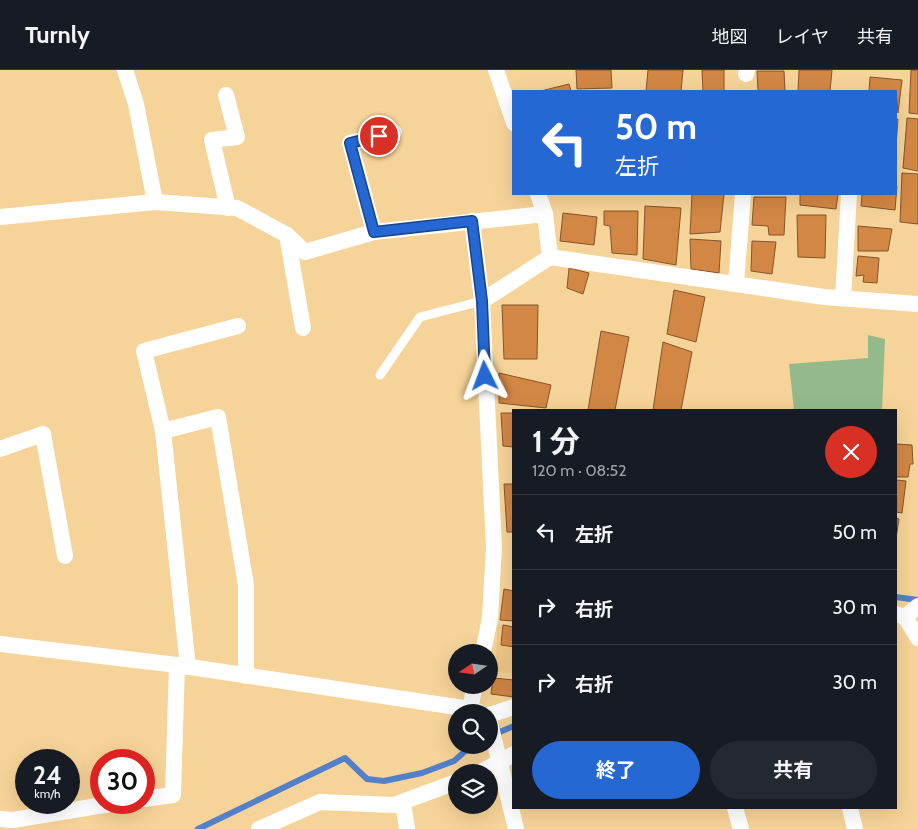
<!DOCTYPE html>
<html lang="ja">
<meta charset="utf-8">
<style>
body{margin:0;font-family:Cabin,"Noto Sans JP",sans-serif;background:#242831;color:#f1f3f6;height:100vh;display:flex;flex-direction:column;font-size:19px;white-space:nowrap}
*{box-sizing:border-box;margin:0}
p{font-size:16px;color:#9ea1a6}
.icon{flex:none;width:28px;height:28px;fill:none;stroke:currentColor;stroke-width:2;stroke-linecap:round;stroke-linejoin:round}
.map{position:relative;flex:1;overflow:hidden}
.side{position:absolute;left:512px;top:339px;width:385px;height:400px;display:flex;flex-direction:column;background:#171b24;border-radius:0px;box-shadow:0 5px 20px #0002}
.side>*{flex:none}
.top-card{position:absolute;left:512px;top:20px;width:385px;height:105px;border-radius:0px;box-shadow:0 5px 20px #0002;background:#2568d4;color:#fff;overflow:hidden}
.needle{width:32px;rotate:257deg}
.tools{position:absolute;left:448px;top:574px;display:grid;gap:10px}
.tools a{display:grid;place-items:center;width:50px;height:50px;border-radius:50%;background:#171b24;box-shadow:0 5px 20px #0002;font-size:25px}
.speed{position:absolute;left:15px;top:679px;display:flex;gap:10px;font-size:25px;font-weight:700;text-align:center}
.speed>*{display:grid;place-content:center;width:65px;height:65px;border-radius:50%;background:#171b24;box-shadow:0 5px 20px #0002;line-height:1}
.speed small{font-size:12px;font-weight:400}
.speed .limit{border:8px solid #d22;background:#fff;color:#111}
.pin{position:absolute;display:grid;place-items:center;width:42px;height:42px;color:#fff;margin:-21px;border:2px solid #fff;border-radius:50%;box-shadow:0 1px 5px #0007}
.me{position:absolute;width:55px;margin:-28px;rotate:357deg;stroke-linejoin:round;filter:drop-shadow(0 0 4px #0008)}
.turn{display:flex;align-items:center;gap:18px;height:105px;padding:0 20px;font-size:22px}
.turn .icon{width:65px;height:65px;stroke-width:2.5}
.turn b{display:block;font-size:35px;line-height:42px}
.round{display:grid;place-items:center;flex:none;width:52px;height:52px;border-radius:26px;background:#242831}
.headline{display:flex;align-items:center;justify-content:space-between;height:85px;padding:0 20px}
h1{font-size:30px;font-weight:700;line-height:38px}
.button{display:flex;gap:10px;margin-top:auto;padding:10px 20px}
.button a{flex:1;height:58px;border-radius:30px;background:#2568d4;color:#fff;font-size:20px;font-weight:700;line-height:58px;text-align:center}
.button a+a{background:#242831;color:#f1f3f6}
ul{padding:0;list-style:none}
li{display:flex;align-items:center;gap:15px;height:75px;padding:0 20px;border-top:1px solid #363941}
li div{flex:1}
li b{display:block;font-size:19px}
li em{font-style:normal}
header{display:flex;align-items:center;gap:30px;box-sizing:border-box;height:70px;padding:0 25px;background:#171b24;border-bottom:1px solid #363941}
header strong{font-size:24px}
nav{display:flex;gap:28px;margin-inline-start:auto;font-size:18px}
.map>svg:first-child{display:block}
</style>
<header>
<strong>Turnly</strong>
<nav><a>地図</a><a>レイヤ</a><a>共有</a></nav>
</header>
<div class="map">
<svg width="918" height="759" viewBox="0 0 918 759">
<rect width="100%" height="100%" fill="#f6d398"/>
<!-- built -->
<polygon fill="#f0c986" points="498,554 514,557 514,603 495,602"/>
<!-- green -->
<polygon fill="#94ba8b" points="868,265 885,269 882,340 794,340 789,294 868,288"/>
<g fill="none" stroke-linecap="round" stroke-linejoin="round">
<!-- stream -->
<g stroke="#5380c9" stroke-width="6">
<polyline points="896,527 918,530"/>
<polyline points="492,665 514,656"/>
<polyline points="198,759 345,688 367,709 384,711 422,703 454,691 472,675"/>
</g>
</g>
<!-- building -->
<g fill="#d28745" stroke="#84552b">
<polygon points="576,0 611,0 612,18 577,19"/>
<polygon points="648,0 683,0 681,21 646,21"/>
<polygon points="702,0 724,0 724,21 703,21"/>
<polygon points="799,0 832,0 830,21 798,21"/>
<polygon points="911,0 918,0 918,44 909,43"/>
<polygon points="757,1 784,1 785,21 758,21"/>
<polygon points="870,7 902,10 898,43 896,21 869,21"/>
<polygon points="569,14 571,21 541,21"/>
<polygon points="907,48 918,49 918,101 903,98"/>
<polygon points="896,49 898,49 896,76"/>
<polygon points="902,103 918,104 918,154 900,152"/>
<polygon points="896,116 897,116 895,140 861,136 862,124 896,124"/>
<polygon points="692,124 724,124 720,162 690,164"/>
<polygon points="800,124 838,124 836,139 800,135"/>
<polygon points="754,127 786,127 784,165 769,165 768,156 752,155"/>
<polygon points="645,136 681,138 676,195 643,189"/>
<polygon points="604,141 638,141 637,185 612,183 610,156 604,155"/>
<polygon points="563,143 597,147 594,175 560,171"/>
<polygon points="797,145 826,145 825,188 798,187"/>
<polygon points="858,156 892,159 888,181 858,181"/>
<polygon points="690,169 721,171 719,203 691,199"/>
<polygon points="752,171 776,172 772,204 751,201"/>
<polygon points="858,186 879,188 877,213 863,212 864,205 856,206"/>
<polygon points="569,198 589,203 583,224 567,218"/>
<polygon points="674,220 705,227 696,272 667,264"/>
<polygon points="502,235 538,235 537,289 504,289"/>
<polygon points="601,261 629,267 615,340 588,340"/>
<polygon points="663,272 692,282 681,340 653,340"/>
<polygon points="499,303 551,315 546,338 499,333"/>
<polygon points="501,343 514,343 514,377 503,376"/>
<polygon points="896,374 912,375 913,394 910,394 908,407 896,407"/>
<polygon points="896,410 906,411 902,443 896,442"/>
<polygon points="504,414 514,414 514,462 507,462"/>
<polygon points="896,448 899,449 896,468"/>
<polygon points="504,519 514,521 514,551 500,550"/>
<polygon points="503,555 514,557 514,577 501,575"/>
<polygon points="493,608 514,610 514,627 491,624"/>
</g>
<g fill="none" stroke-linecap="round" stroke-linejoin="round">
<!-- service -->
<polyline stroke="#fff" stroke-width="9" points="380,305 420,247 482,231"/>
<!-- minor -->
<g stroke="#fff" stroke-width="16">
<polyline points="125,0 136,34 155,132"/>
<polyline points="496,0 514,53"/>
<polyline points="746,4 747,0"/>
<polyline points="226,25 237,67 212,70 228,138"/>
<polyline points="0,147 155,132 237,138 287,165 305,182 374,162 545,144"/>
<polyline points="472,151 482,231"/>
<polyline points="374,162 350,73 394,62"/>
<polyline points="287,165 303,258"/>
<polyline points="550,187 824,227 918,234"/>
<polyline points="736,214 743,124"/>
<polyline points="843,228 849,124"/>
<polyline points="163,361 218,347 246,515 246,606"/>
<polyline points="0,379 43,364 65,486"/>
<polyline points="896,544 905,547 918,568"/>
<polyline points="905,547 918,536"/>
<polyline points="0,574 177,595 470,639"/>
<polyline points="483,582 490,548 494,477 482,231 550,187 545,144 538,124"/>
<polyline points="188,597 163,361 144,281 238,256"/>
<polyline points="475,615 470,639 479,642"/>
<polyline points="489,645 514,637"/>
<polyline points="489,649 516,759"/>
<polyline points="481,702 514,684"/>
<polyline points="144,729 173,725 177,595"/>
<polyline points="403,732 407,759"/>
<polyline points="735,738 741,759"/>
<polyline points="850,738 855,759"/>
<polyline points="0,749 13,750 122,732"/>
<polyline points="259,759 320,732 394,735 456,712"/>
</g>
</g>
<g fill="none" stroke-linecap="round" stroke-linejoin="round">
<defs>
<polyline id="route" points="379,66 350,73 374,162 472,151 482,231 485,306"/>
</defs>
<!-- route casing -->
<use href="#route" stroke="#18448a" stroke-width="12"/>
<!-- route -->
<use href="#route" stroke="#2568d4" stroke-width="9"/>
</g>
</svg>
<div class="tools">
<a><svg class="needle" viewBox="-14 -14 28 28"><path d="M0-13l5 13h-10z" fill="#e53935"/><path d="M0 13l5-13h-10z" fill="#9ea1a6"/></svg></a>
<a><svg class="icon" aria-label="search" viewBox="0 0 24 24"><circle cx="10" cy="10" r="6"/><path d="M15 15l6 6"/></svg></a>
<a><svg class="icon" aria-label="layers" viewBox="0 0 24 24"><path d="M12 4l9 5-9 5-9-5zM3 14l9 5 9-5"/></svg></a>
</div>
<div class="speed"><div>24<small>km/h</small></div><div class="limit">30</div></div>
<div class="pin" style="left:379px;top:66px;background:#d93025"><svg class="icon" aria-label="arrive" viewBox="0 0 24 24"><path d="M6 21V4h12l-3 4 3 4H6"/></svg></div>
<svg class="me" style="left:485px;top:306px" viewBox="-20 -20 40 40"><path d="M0-17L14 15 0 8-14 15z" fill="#2568d4" stroke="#fff" stroke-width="4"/></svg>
<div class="top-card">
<div class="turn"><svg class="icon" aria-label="left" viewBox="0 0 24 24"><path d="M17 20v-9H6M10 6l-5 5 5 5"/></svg><div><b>50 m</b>左折</div></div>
</div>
<section class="side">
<div class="headline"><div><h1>1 分</h1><p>120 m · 08:52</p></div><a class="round" style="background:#d93025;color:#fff"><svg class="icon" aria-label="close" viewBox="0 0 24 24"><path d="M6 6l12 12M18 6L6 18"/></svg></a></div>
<ul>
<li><svg class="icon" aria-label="left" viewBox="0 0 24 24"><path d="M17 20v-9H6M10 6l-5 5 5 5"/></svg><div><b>左折</b></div><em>50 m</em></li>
<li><svg class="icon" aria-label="right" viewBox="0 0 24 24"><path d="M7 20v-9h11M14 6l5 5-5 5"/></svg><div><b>右折</b></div><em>30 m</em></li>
<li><svg class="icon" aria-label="right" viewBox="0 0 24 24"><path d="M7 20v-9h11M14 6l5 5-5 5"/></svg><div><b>右折</b></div><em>30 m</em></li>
</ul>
<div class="button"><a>終了</a><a>共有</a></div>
</section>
</div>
